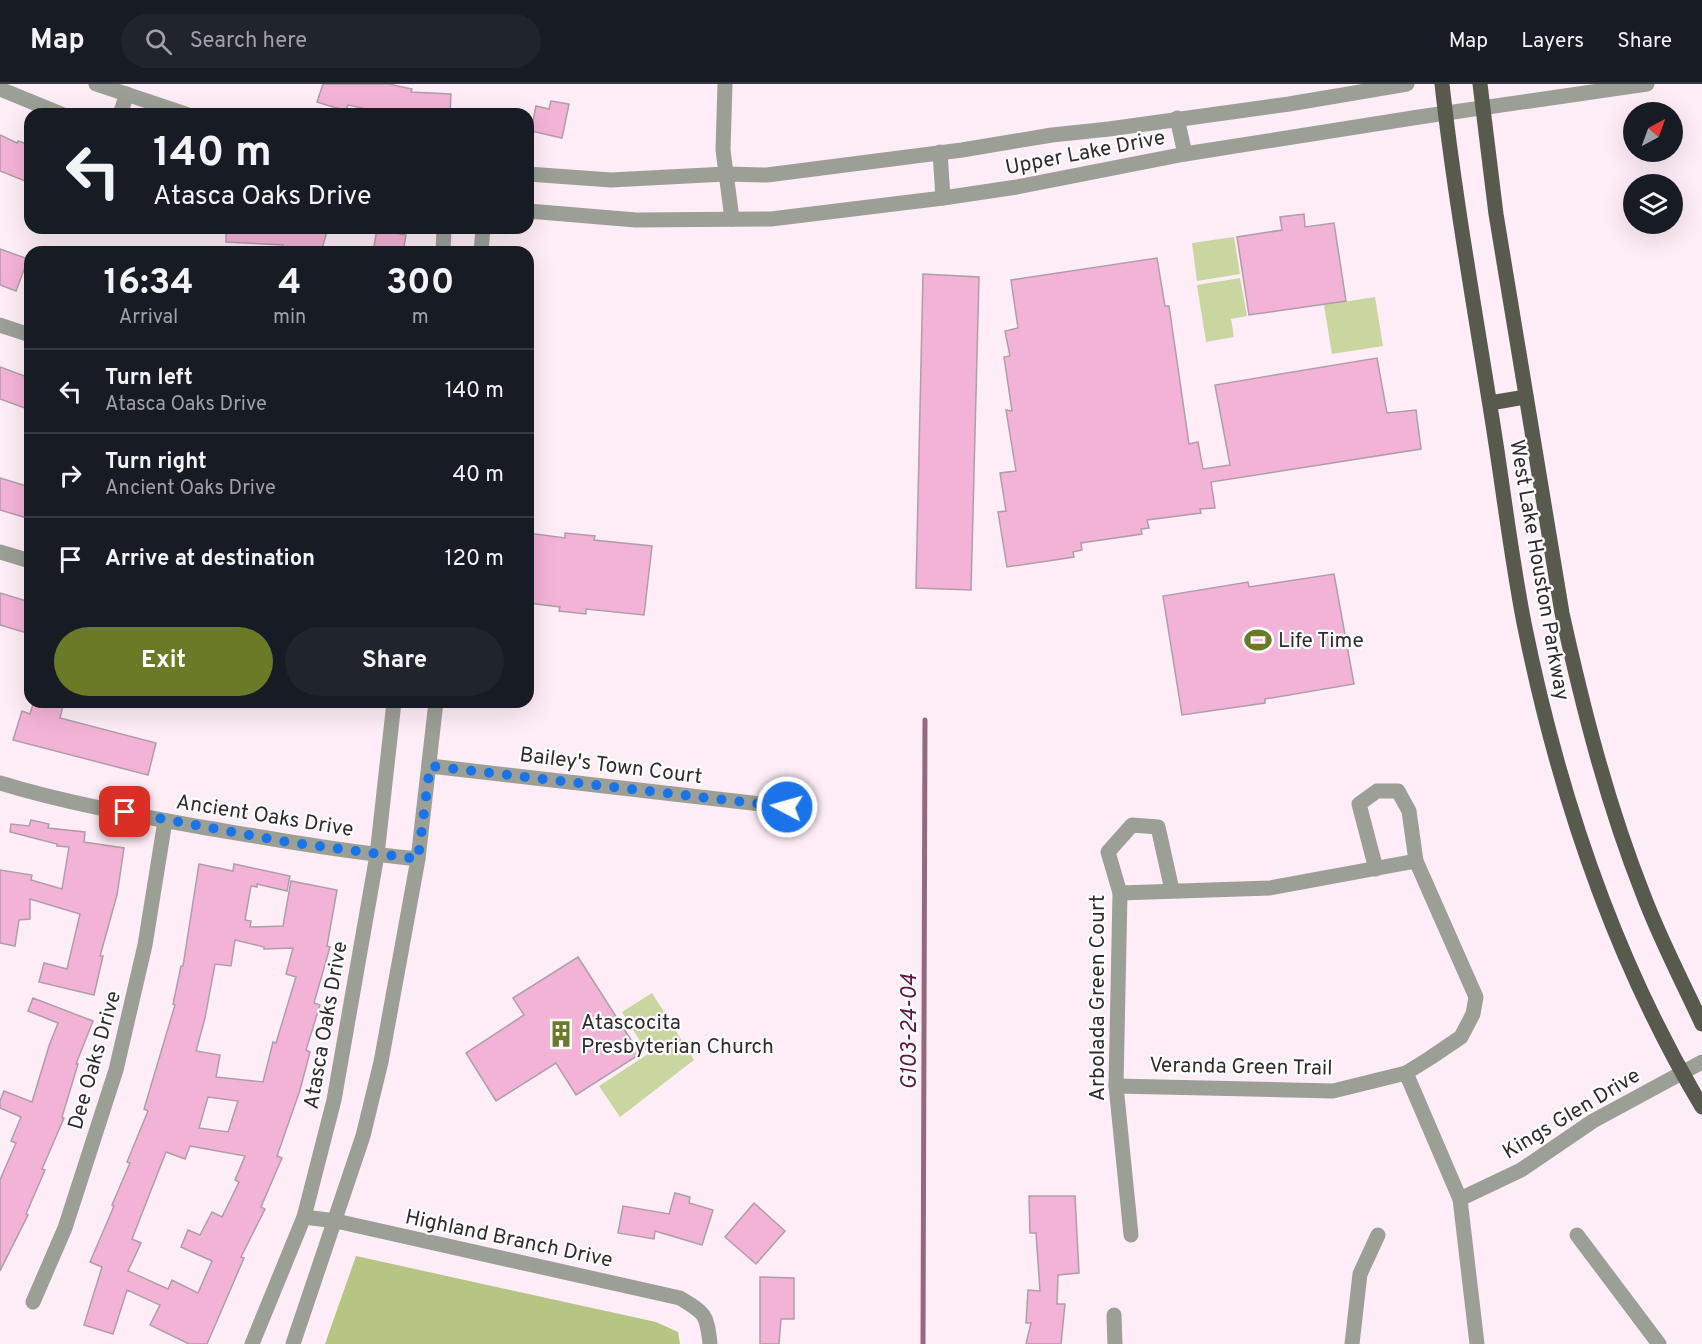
<!DOCTYPE html>
<style>
body{margin:0;font-family:Overpass,sans-serif;background:#20242c;color:#f1f3f6;height:100vh;display:flex;flex-direction:column;font-size:22px;white-space:nowrap}
*{box-sizing:border-box;margin:0}
p{font-size:20px;color:#9ea1a6}
.icon{flex:none;width:33px;height:33px;fill:none;stroke:currentColor;stroke-width:2;stroke-linecap:round;stroke-linejoin:round}
.map{position:relative;flex:1;overflow:hidden}
.details{position:absolute;left:24px;top:162px;width:510px;height:462px;display:flex;flex-direction:column;background:#171b24;border-radius:18px;box-shadow:0 6px 24px #0002}
.details>*{flex:none}
.banner{position:absolute;left:24px;top:24px;width:510px;height:126px;border-radius:18px;box-shadow:0 6px 24px #0002;background:#171b24;color:#f1f3f6;overflow:hidden}
.needle{width:39px;rotate:41deg}
.tools{position:absolute;left:1623px;top:18px;display:grid;gap:12px}
.tools a{display:grid;place-items:center;width:60px;height:60px;border-radius:50%;background:#171b24;box-shadow:0 6px 24px #0002;font-size:30px}
.pin{position:absolute;display:grid;place-items:center;width:51px;height:51px;color:#fff;margin:-26px;border-radius:12px;box-shadow:0 3px 9px #0006}
.me{position:absolute;width:66px;margin:-33px;rotate:276deg;stroke-linejoin:round;filter:drop-shadow(0 0 4px #0008)}
.turn{display:flex;align-items:center;gap:21px;height:126px;padding:0 30px;font-size:27px}
.turn .icon{width:78px;height:78px;stroke-width:2.5}
.turn b{display:block;font-size:42px;line-height:51px}
.eta{display:flex;justify-content:space-evenly;align-items:center;height:102px;text-align:center}
.eta b{font-size:36px;font-weight:700;line-height:42px}
.button{display:flex;gap:12px;margin-top:auto;padding:12px 30px}
.button a{flex:1;height:69px;border-radius:36px;background:#6b7a27;color:#fff;font-size:24px;font-weight:700;line-height:69px;text-align:center}
.button a+a{background:#20242c;color:#f1f3f6}
ul{padding:0;list-style:none}
li{display:flex;align-items:center;gap:18px;height:84px;padding:0 30px;border-top:2px solid #363941}
li div{flex:1}
li b{display:block;font-size:22px}
li em{font-style:normal}
header{display:flex;align-items:center;gap:36px;box-sizing:border-box;height:84px;padding:0 30px;background:#171b24;border-bottom:2px solid #363941}
header strong{font-size:28px}
nav{display:flex;gap:33px;margin-inline-start:auto;font-size:21px}
.search{width:420px;height:54px;background:#20242c;display:flex;align-items:center;gap:15px;box-sizing:border-box;padding:0 21px;border-radius:33px;color:#9ea1a6;font-size:22px}
.map>svg:first-child{display:block}
</style>
<header>
<strong>Map</strong>
<div class="search"><svg class="icon" aria-label="search" viewBox="0 0 24 24"><circle cx="10" cy="10" r="6"/><path d="M15 15l6 6"/></svg>Search here</div>
<nav><a>Map</a><a>Layers</a><a>Share</a></nav>
</header>
<div class="map">
<svg width="1702" height="1260" viewBox="0 0 1702 1260">
<rect width="100%" height="100%" fill="#feedf6"/>
<!-- green -->
<g fill="#c9d6a0">
<polygon points="1234,153 1240,190 1197,197 1192,159"/>
<polygon points="1240,194 1247,232 1231,235 1234,253 1206,258 1197,201"/>
<polygon points="1375,213 1383,262 1332,270 1324,221"/>
<polygon points="652,909 694,976 620,1033 599,1002 648,970 622,928"/>
</g>
<!-- forest -->
<polygon fill="#b6c484" points="356,1172 656,1238 678,1248 680,1260 325,1260"/>
<g fill="none" stroke-linecap="round" stroke-linejoin="round">
<!-- stream -->
<polyline stroke="#956882" stroke-width="5" points="923,1260 925,636"/>
</g>
<!-- building -->
<g fill="#f3b3d6" stroke="#b19da8" stroke-width="1.5" fill-rule="evenodd">
<polygon points="323,0 389,0 412,5 411,8 451,10 450,30 390,30 348,21 346,27 317,18"/>
<polygon points="551,17 569,20 562,54 531,47 536,22 549,25"/>
<polygon points="0,51 17,59 18,57 30,61 30,99 0,87"/>
<polygon points="1304,130 1305,143 1334,139 1346,217 1249,231 1237,153 1282,146 1280,133"/>
<polygon points="226,144 328,144 321,168 281,168 283,161 226,158"/>
<polygon points="377,145 406,151 403,168 373,168"/>
<polygon points="0,165 28,175 16,207 0,201"/>
<polygon points="1157,174 1165,222 1169,222 1189,360 1198,358 1203,385 1230,381 1215,301 1377,274 1387,329 1416,326 1421,365 1211,398 1215,424 1200,425 1201,429 1147,436 1149,444 1141,445 1142,450 1081,459 1082,466 1073,468 1074,473 1007,483 998,428 1006,427 1000,389 1016,387 1006,326 1012,327 1004,273 1010,272 1005,247 1018,244 1011,196"/>
<polygon points="923,190 979,193 971,506 916,504"/>
<polygon points="0,283 30,294 30,326 0,315"/>
<polygon points="0,394 30,403 30,435 0,426"/>
<polygon points="528,449 565,454 565,449 595,452 594,456 652,462 644,531 586,525 586,530 559,527 560,523 528,519"/>
<polygon points="1334,490 1354,600 1265,615 1265,619 1182,631 1163,512 1248,498 1249,503"/>
<polygon points="0,509 30,518 30,550 0,541"/>
<polygon points="45,618 64,618 60,634 156,659 148,691 13,656 22,627 30,630 33,620 43,623"/>
<polygon points="31,736 49,740 48,744 85,748 84,758 124,764 117,811 100,872 103,872 94,911 39,898 44,879 67,885 80,830 30,815 30,835 19,836 15,862 0,859 0,786 32,791 31,796 62,805 69,763 57,762 57,760 10,748 11,740 29,742"/>
<path d="M199,780L233,787L234,780L290,792L287,807L257,800V803L251,802L245,836L251,837L250,843L283,842L291,797L337,806L327,862L330,863L314,919L320,921L306,966L310,968L300,1006L277,1072L282,1074L261,1123L265,1125L241,1173L244,1174L207,1260H189L150,1241L160,1221L127,1206L113,1250L84,1241L102,1183L90,1178L114,1122L112,1121L130,1079L127,1078L148,1027L144,1025L175,921L173,920L181,882H183ZM235,856L264,863V865L293,864L286,890L296,893L276,959L273,958L263,998L216,993L220,971L196,967L205,934L215,880L231,882ZM208,1013L238,1017L228,1048L199,1044ZM190,1062L245,1072L235,1096L239,1098L222,1133L212,1128L200,1151L188,1146L181,1163L212,1177L198,1209L172,1196L168,1205L128,1187L141,1159L132,1155L166,1068L185,1075Z"/>
<polygon points="578,873 640,970 576,1011 556,979 496,1017 466,969 524,931 513,914"/>
<polygon points="33,914 93,937 76,980 78,980 62,1033 64,1034 42,1085 45,1086 26,1130 28,1131 0,1187 0,1096 16,1059 11,1057 21,1033 0,1024 0,1017 4,1007 32,1018 49,962 58,939 28,927"/>
<polygon points="675,1109 690,1113 689,1119 713,1126 702,1161 655,1147 654,1155 618,1149 623,1122 669,1130"/>
<polygon points="1029,1112 1075,1112 1079,1189 1058,1191 1057,1220 1065,1220 1061,1260 1026,1260 1031,1239 1026,1239 1028,1206 1040,1207 1036,1149 1030,1149"/>
<polygon points="754,1119 785,1147 756,1180 725,1153"/>
<polygon points="760,1193 794,1194 794,1235 781,1235 779,1260 760,1260"/>
</g>
<g fill="none" stroke-linecap="round" stroke-linejoin="round">
<!-- minor -->
<g stroke="#9c9f96" stroke-width="15">
<polyline points="96,0 186,30"/>
<polyline points="725,0 723,66 732,135"/>
<polyline points="0,5 61,30"/>
<polyline points="120,30 127,10"/>
<polyline points="1177,34 1185,70"/>
<polyline points="940,68 943,114"/>
<polyline points="528,90 611,96 726,90 767,91 962,66 1052,51 1109,45 1289,20 1407,0"/>
<polyline points="528,127 636,136 771,135 943,114 1017,103 1185,70 1419,33 1647,0"/>
<polyline points="443,168 444,144"/>
<polyline points="481,168 483,144"/>
<polyline points="0,241 30,251"/>
<polyline points="0,468 30,477"/>
<polyline points="430,682 787,723"/>
<path d="M0,699C65,719 134,731 201,743C273,755 345,768 418,775"/>
<polyline points="1120,809 1270,804 1416,777"/>
<polyline points="1406,989 1460,1115 1477,1260"/>
<polyline points="1116,1002 1333,1007 1406,989 1430,974 1461,953 1473,930 1476,913 1416,777 1409,727 1398,707 1377,707 1359,720 1376,785"/>
<polyline points="1460,1115 1521,1086 1593,1037 1702,978"/>
<path d="M304,1133L336,1137L680,1214C705,1229 707,1230 710,1260"/>
<polyline points="1131,1151 1116,1002 1120,809 1108,768 1132,741 1158,743 1172,806"/>
<polyline points="1577,1151 1659,1260"/>
<polyline points="33,1218 65,1144 116,986 145,861 165,737"/>
<polyline points="1114,1231 1115,1260"/>
<polyline points="252,1260 304,1133 334,1016 377,771 394,618"/>
<polyline points="293,1260 363,1052 381,978 418,775 436,618"/>
<polyline points="1352,1260 1360,1190 1378,1151"/>
</g>
<!-- major -->
<g stroke="#575a4c" stroke-width="15">
<path d="M1442,0C1454,108 1473,215 1490,322C1502,394 1510,467 1524,539C1558,708 1613,874 1702,1023"/>
<path d="M1480,0L1496,130L1562,529C1583,624 1607,719 1643,810C1660,855 1682,897 1702,940"/>
<polyline points="1490,319 1526,313"/>
</g>
</g>
<g fill="none" stroke-linecap="round" stroke-linejoin="round">
<!-- route -->
<polyline stroke="#1a73e8" stroke-width="10" stroke-dasharray="0 18" points="125,728 287,758 418,775 430,682 787,723"/>
</g>
<!-- icons -->
<defs>
<symbol id="stadium-bare" viewBox="-9 -9 18 18"><path d="M0-5a6.5 5 0 1 0 0 10a6.5 5 0 1 0 0-10ZM-3.5-1.8h7v3.6h-7Z" fill="#6b7a27" stroke="#fff" stroke-width="2.5" paint-order="stroke"/></symbol>
<symbol id="building-bare" viewBox="-9 -9 18 18"><path d="M-4-6H4V6H1V3H-1V6H-4ZM-2.5-4.3h1.7v1.8h-1.7ZM.8-4.3h1.7v1.8H.8ZM-2.5-1h1.7V.8h-1.7ZM.8-1h1.7V.8H.8Z" fill="#6b7a27" stroke="#fff" stroke-width="2.5" paint-order="stroke"/></symbol>
</defs>
<g fill-rule="evenodd">
<use href="#stadium-bare" x="1239" y="537" width="38" height="38"/>
<use href="#building-bare" x="542" y="931" width="38" height="38"/>
</g>
<g text-anchor="middle" stroke-width="4.5" stroke-linejoin="round" paint-order="stroke">
<!-- street labels -->
<g font-size="21" fill="#322a2e" stroke="#fff">
<text transform="translate(1085 68) rotate(-11)" y="7">Upper Lake Drive</text>
<text transform="translate(1540 486) rotate(80)" y="7">West Lake Houston Parkway</text>
<text transform="translate(611 681) rotate(7)" y="7">Bailey's Town Court</text>
<text transform="translate(265 731) rotate(9)" y="7">Ancient Oaks Drive</text>
<text transform="translate(1097 914) rotate(-90)" y="7">Arbolada Green Court</text>
<text transform="translate(325 941) rotate(-80)" y="7">Atasca Oaks Drive</text>
<text transform="translate(94 976) rotate(-74)" y="7">Dee Oaks Drive</text>
<text transform="translate(1241 982) rotate(1)" y="7">Veranda Green Trail</text>
<text transform="translate(1571 1029) rotate(-31)" y="7">Kings Glen Drive</text>
<text transform="translate(509 1154) rotate(12)" y="7">Highland Branch Drive</text>
</g>
<!-- poi labels -->
<g font-size="21" fill="#322a2e" stroke="#fff" text-anchor="start">
<text x="1278" y="563">Life Time</text>
<text x="581" y="945">Atascocita<tspan x="581" dy="24">Presbyterian Church</tspan></text>
</g>
<!-- water labels -->
<g font-size="22" font-style="italic" fill="#5f1646" stroke="#fff">
<text transform="translate(908 948) rotate(-90)" y="8">G103-24-04</text>
</g>
</g>
</svg>
<div class="tools">
<a><svg class="needle" viewBox="-14 -14 28 28"><path d="M0-13l5 13h-10z" fill="#e53935"/><path d="M0 13l5-13h-10z" fill="#9ea1a6"/></svg></a>
<a><svg class="icon" aria-label="layers" viewBox="0 0 24 24"><path d="M12 4l9 5-9 5-9-5zM3 14l9 5 9-5"/></svg></a>
</div>
<div class="pin" style="left:125px;top:728px;background:#d93025"><svg class="icon" aria-label="arrive" viewBox="0 0 24 24"><path d="M6 21V4h12l-3 4 3 4H6"/></svg></div>
<svg class="me" style="left:787px;top:723px" viewBox="-20 -20 40 40"><circle r="17" fill="#1a73e8" stroke="#fff" stroke-width="3"/><path d="M0-11L8 9 0 5-8 9z" fill="#fff"/></svg>
<div class="banner">
<div class="turn"><svg class="icon" aria-label="left" viewBox="0 0 24 24"><path d="M17 20v-9H6M10 6l-5 5 5 5"/></svg><div><b>140 m</b>Atasca Oaks Drive</div></div>
</div>
<section class="details">
<div class="eta">
<div><b>16:34</b><p>Arrival</p></div>
<div><b>4</b><p>min</p></div>
<div><b>300</b><p>m</p></div>
</div>
<ul>
<li><svg class="icon" aria-label="left" viewBox="0 0 24 24"><path d="M17 20v-9H6M10 6l-5 5 5 5"/></svg><div><b>Turn left</b><p>Atasca Oaks Drive</p></div><em>140 m</em></li>
<li><svg class="icon" aria-label="right" viewBox="0 0 24 24"><path d="M7 20v-9h11M14 6l5 5-5 5"/></svg><div><b>Turn right</b><p>Ancient Oaks Drive</p></div><em>40 m</em></li>
<li><svg class="icon" aria-label="arrive" viewBox="0 0 24 24"><path d="M6 21V4h12l-3 4 3 4H6"/></svg><div><b>Arrive at destination</b></div><em>120 m</em></li>
</ul>
<div class="button"><a>Exit</a><a>Share</a></div>
</section>
</div>
